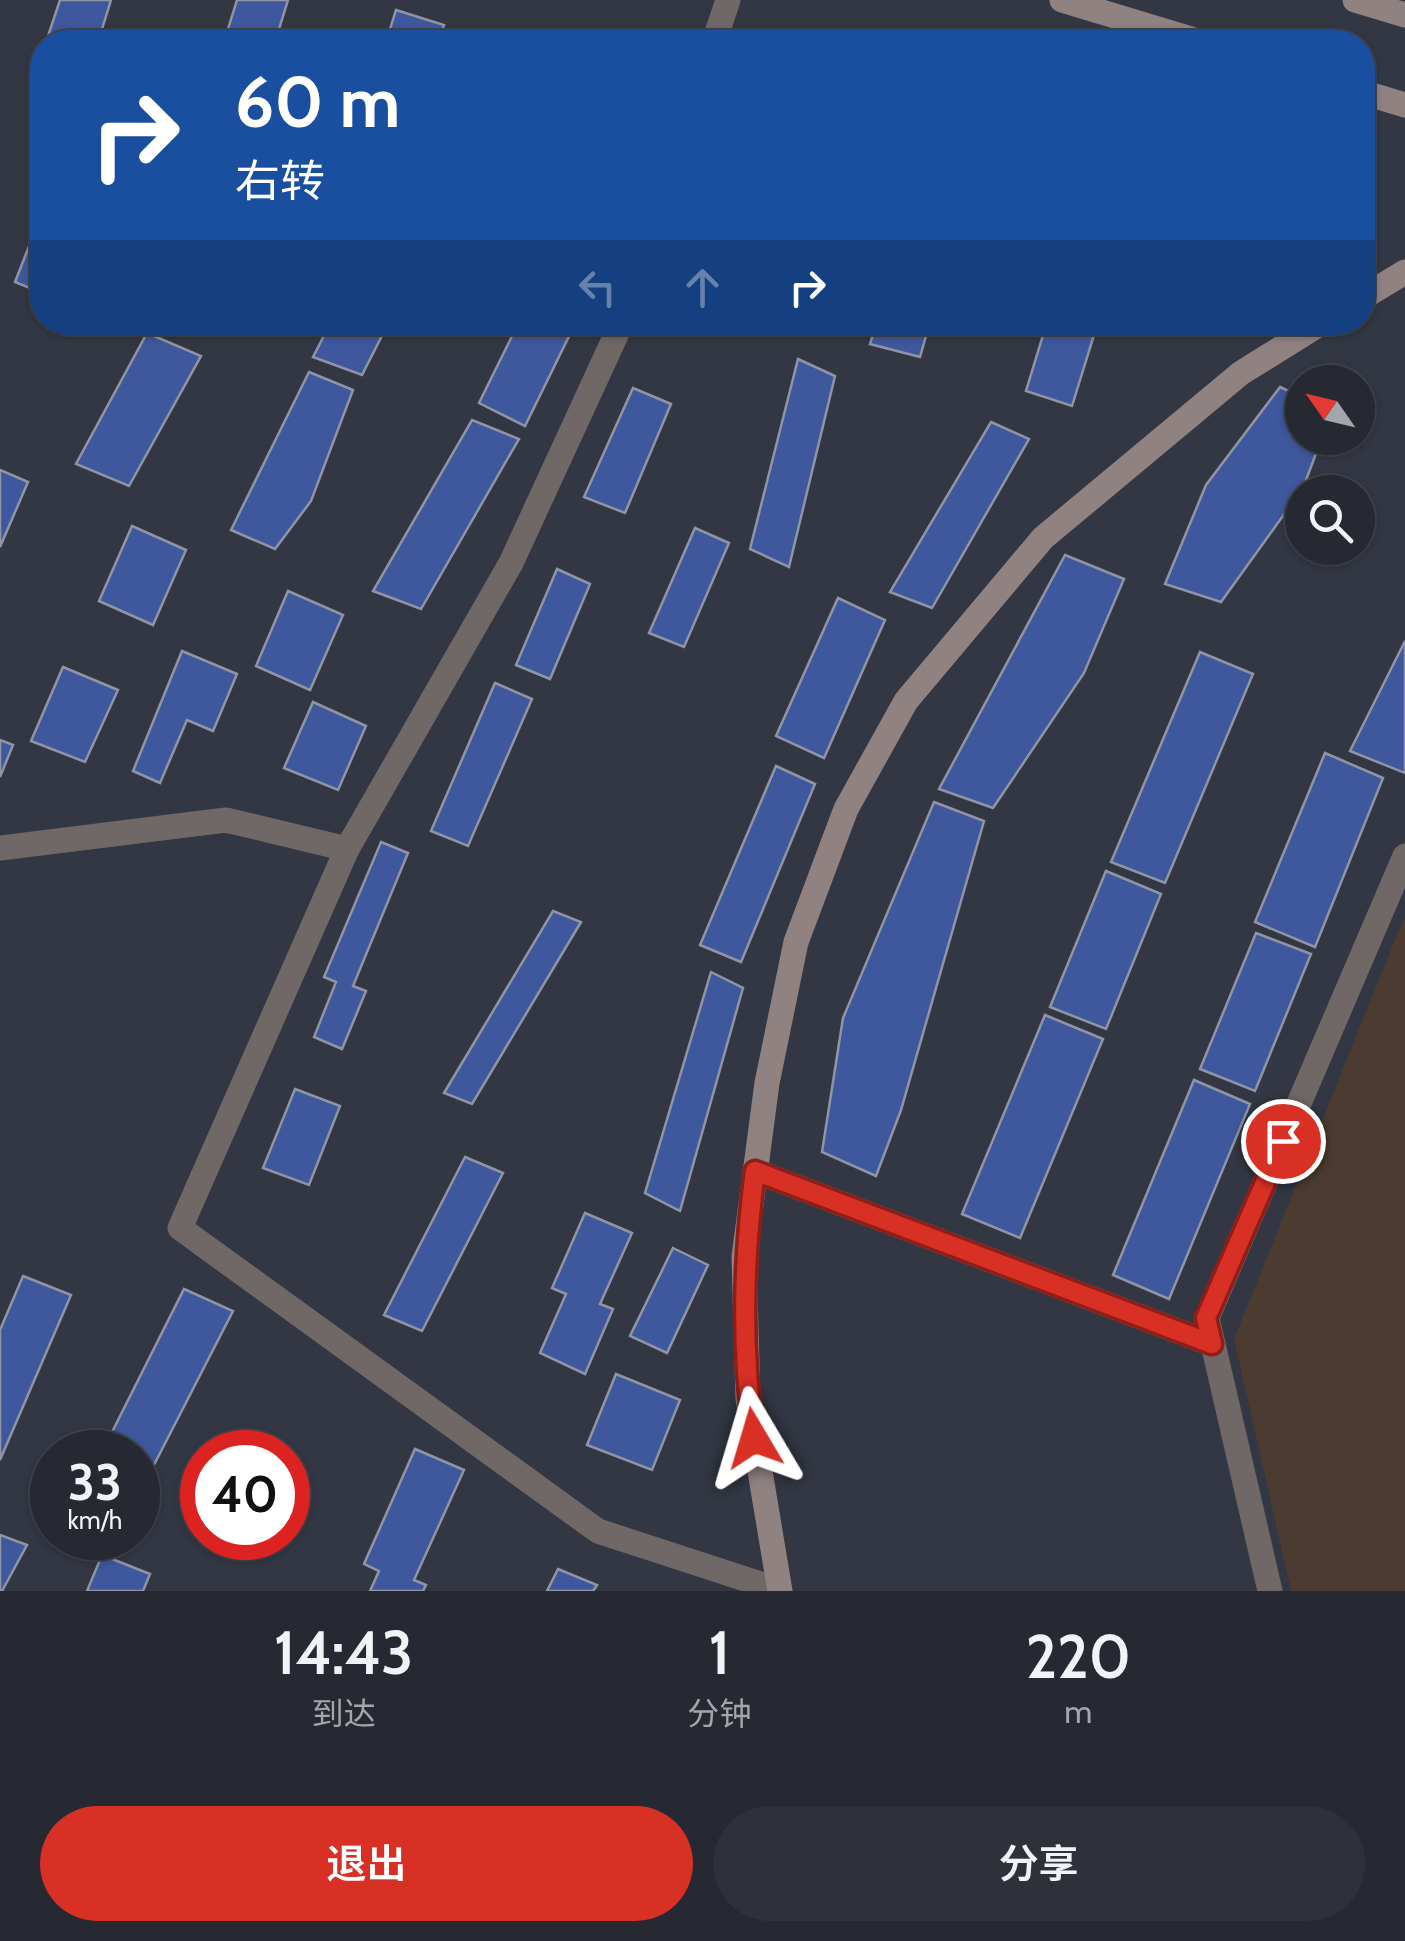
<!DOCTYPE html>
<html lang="zh">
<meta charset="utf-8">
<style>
body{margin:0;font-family:Cabin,"Noto Sans SC",sans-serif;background:#2e313a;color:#f1f3f6;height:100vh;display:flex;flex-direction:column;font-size:38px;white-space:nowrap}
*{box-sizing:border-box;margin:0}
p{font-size:32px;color:#a4a6ac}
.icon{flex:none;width:55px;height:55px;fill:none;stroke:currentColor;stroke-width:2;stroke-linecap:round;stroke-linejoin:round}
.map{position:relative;height:1591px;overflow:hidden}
.details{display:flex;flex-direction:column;background:#262932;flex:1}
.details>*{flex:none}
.hud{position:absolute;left:30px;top:30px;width:1345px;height:305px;border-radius:40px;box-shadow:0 2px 8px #0004,0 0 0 2px #42454d;background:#1a4fa0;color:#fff;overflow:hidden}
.needle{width:65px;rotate:304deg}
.controls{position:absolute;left:1285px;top:365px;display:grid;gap:20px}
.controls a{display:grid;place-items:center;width:90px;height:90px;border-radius:50%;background:#262932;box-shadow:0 2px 8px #0004,0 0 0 2px #42454d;font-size:50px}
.speed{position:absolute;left:30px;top:1430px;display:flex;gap:20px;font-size:50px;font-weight:700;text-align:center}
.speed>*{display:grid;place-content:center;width:130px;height:130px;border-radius:50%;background:#262932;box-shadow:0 2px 8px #0004,0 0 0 2px #42454d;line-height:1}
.speed small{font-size:25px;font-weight:400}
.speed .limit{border:15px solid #d22;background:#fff;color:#111}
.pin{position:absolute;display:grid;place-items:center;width:85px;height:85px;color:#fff;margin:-42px;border:5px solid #fff;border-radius:50%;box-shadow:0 2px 10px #0007}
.me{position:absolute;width:110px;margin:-55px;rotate:353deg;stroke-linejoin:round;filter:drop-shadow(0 0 8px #0008)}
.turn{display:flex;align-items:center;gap:35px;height:210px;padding:0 40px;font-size:45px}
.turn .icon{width:130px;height:130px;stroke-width:2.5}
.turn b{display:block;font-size:70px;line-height:85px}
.lanes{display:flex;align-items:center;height:95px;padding:0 40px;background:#0003;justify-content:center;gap:50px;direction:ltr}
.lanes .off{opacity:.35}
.eta{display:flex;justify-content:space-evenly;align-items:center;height:170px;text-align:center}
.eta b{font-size:60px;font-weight:600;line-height:70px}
.action{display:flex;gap:20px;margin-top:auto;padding:20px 40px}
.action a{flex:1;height:115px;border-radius:60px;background:#d93025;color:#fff;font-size:40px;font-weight:600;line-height:115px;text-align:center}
.action a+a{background:#2e313a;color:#f1f3f6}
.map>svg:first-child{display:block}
</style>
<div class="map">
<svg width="1405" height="1591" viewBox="0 0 1405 1591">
<rect width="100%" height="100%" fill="#323743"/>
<!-- commercial -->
<polygon fill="#4c3b30" points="1405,915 1405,1591 1291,1591 1234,1339"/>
<!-- building -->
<g fill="#3f579c" stroke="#8f95a4" stroke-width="2.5">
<polygon points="60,0 111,0 98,42 46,42"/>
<polygon points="237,0 288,0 275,42 224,42"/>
<polygon points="396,10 444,25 438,42 386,42"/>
<polygon points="42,213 42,293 15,282"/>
<polygon points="331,322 389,322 362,375 313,357"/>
<polygon points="519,322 576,322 525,426 479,403"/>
<polygon points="877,322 930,322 920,357 870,344"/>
<polygon points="1047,322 1098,322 1072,406 1026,391"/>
<polygon points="147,333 201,356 129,486 76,464"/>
<polygon points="798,359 835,376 789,567 750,549"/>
<polygon points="309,372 353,390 311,501 275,549 231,530"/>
<polygon points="1280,387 1302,397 1302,438 1322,438 1303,488 1221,602 1165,584 1206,485"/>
<polygon points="633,388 671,404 625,513 584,497"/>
<polygon points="472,420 519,439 421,609 373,591"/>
<polygon points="991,422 1029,439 932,608 890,592"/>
<polygon points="0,470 28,482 0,547"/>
<polygon points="132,526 186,550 153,625 99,601"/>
<polygon points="695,528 729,543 684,647 649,633"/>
<polygon points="1065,555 1124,579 1084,673 993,808 939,789"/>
<polygon points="557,569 590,584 550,679 516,665"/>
<polygon points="288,591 343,615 310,690 256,666"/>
<polygon points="838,598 885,620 824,758 776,736"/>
<polygon points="1405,641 1405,773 1350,751"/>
<polygon points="182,651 237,674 213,731 187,720 160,783 133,771"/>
<polygon points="1200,652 1253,674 1165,883 1111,862"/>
<polygon points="63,667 118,690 85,762 31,741"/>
<polygon points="495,683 532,699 468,846 431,831"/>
<polygon points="313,702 366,726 338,790 284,768"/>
<polygon points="0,740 13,745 0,777"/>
<polygon points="1325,753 1383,778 1315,947 1255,922"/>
<polygon points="776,766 815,784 741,962 700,945"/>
<polygon points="934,802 984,821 901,1110 876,1176 822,1152 843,1018"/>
<polygon points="381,842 408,853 353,986 366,991 342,1049 314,1037 336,982 324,977"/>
<polygon points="1106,871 1161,894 1106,1029 1050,1007"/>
<polygon points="553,911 581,922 472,1104 444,1093"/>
<polygon points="1256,933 1311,954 1255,1091 1200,1069"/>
<polygon points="711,972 743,988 680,1211 645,1193"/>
<polygon points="1045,1015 1103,1039 1020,1238 962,1214"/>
<polygon points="1194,1080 1250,1104 1169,1299 1113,1275"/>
<polygon points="295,1089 340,1106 309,1185 263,1168"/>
<polygon points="465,1157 503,1173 422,1331 384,1315"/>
<polygon points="585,1213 632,1233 600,1304 613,1309 585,1374 540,1353 566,1294 552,1288"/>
<polygon points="673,1248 708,1265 667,1353 630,1336"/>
<polygon points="23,1276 71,1295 0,1460 0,1330"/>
<polygon points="184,1289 233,1311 138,1496 138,1452 102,1452"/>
<polygon points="616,1374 680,1400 652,1470 587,1445"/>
<polygon points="415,1449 464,1470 414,1580 426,1585 423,1591 370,1591 379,1571 364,1564"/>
<polygon points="0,1535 27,1545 2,1591 0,1591"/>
<polygon points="102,1555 150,1574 143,1591 87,1591"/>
<polygon points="558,1569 597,1585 593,1591 547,1591"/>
</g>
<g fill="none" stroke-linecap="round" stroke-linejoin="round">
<!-- street -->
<g stroke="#706767" stroke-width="25">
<polyline points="714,42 728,0"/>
<polyline points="622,322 511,563 347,849 180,1228 598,1531 779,1590"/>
<polyline points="0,848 226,820 347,849"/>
<polyline points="755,1171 1212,1344"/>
<polyline points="1270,1591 1207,1318 1405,856"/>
</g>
<!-- secondary -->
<g stroke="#8f8281" stroke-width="25">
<polyline points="1062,0 1201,42"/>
<polyline points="1355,0 1405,15"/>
<polyline points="1362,92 1405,105"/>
<polyline points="1362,298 1405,272"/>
<polyline points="780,1591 748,1399 744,1257 767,1083 796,942 846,809 906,701 1043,538 1241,373 1323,322"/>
</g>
</g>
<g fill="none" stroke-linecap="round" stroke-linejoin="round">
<defs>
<path id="route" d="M754,1438C741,1349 743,1260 755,1171L1212,1344L1206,1318L1283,1141"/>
</defs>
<!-- route casing -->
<use href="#route" stroke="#8d1f18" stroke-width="25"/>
<!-- route -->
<use href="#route" stroke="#d93025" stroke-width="18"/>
</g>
</svg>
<div class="controls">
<a><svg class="needle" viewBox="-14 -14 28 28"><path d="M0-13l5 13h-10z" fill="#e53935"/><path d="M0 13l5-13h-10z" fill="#a4a6ac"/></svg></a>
<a><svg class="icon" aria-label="search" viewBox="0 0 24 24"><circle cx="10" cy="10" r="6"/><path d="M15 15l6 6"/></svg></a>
</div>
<div class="speed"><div>33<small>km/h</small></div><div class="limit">40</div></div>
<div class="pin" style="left:1283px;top:1141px;background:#d93025"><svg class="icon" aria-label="arrive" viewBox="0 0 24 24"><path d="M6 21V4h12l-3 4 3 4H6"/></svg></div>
<svg class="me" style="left:754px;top:1438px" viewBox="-20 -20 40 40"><path d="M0-17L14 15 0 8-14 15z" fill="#d93025" stroke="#fff" stroke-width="4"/></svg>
<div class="hud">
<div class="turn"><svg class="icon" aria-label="right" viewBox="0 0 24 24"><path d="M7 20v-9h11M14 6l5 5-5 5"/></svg><div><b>60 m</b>右转</div></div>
<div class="lanes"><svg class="icon off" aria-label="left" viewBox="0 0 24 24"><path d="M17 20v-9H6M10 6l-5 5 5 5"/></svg><svg class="icon off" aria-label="ahead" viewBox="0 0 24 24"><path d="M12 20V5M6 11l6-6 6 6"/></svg><svg class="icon" aria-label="right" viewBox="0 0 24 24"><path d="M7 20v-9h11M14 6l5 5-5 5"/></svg></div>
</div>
</div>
<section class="details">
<div class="eta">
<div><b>14:43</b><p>到达</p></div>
<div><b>1</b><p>分钟</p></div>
<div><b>220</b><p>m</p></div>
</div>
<div class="action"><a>退出</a><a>分享</a></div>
</section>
